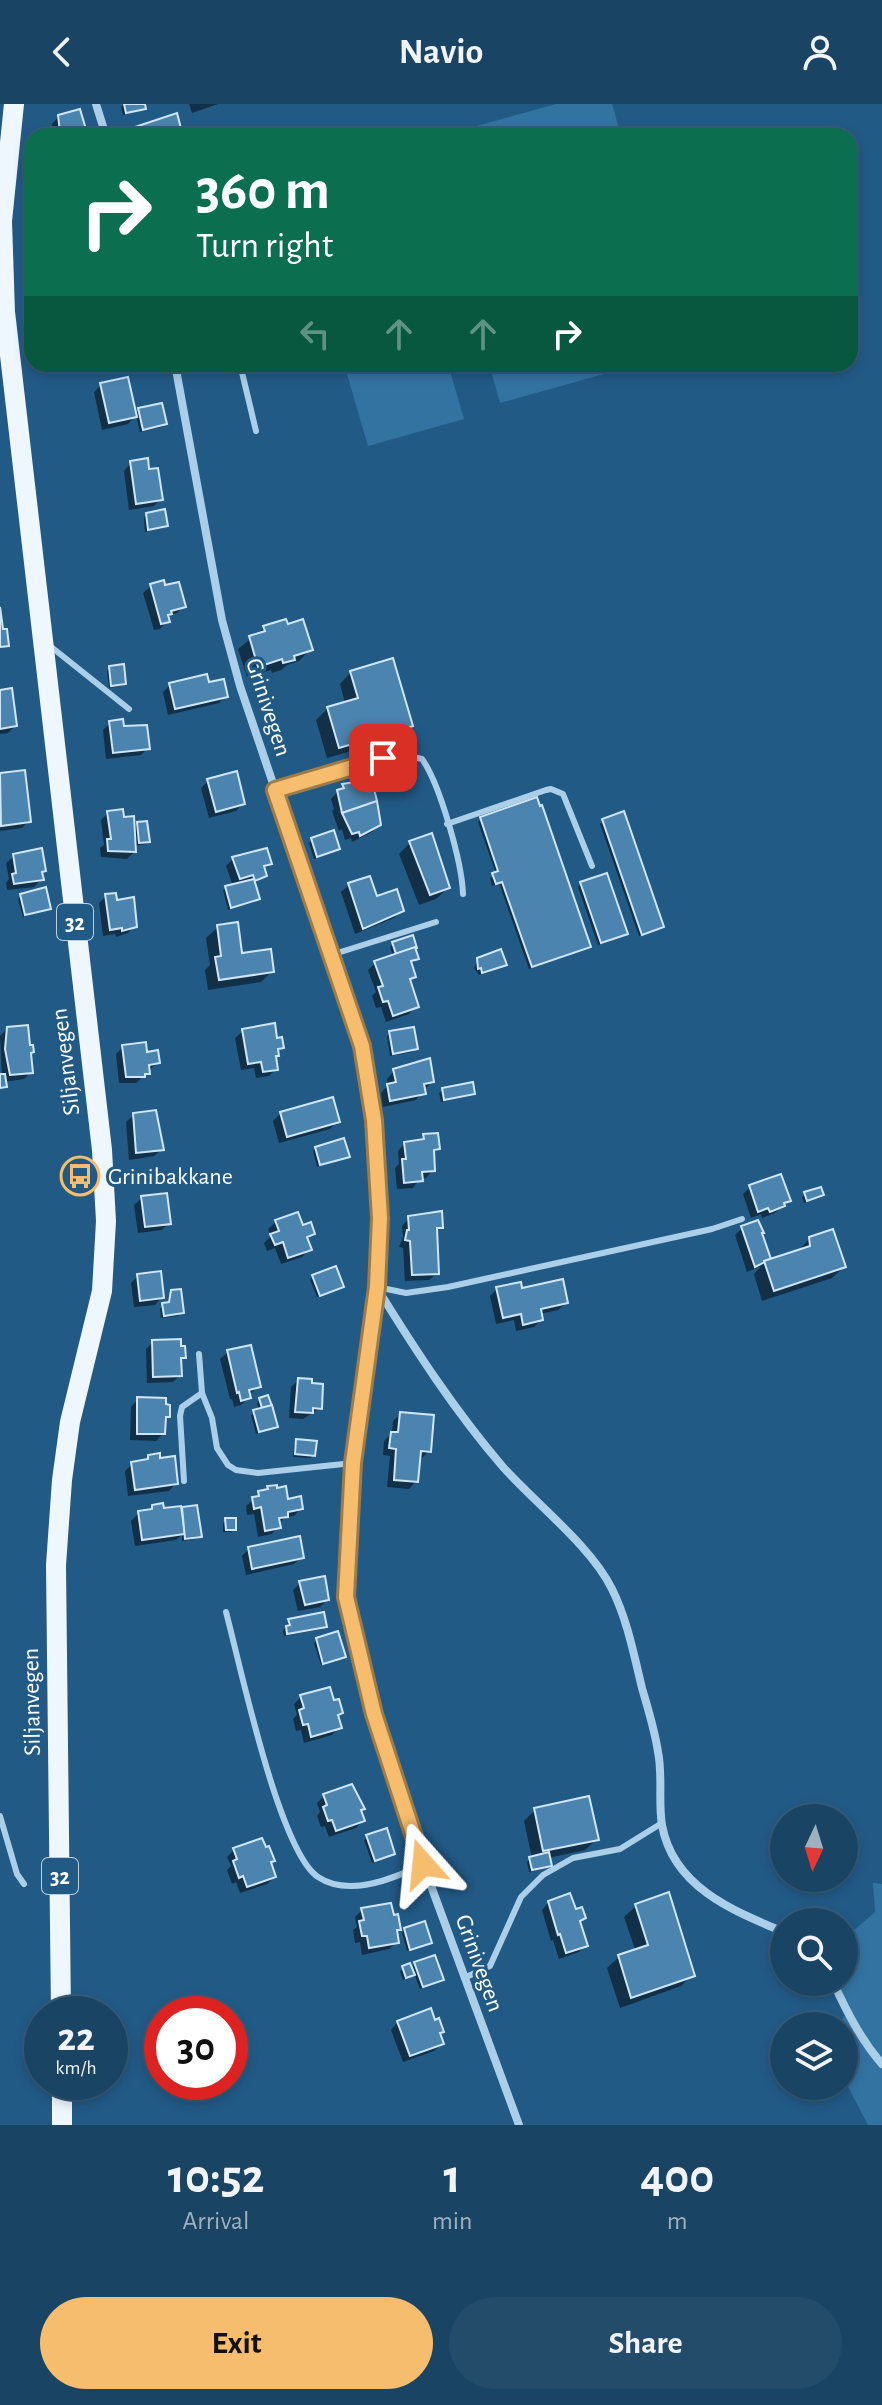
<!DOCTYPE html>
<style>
body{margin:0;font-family:"Alegreya Sans",sans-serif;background:#234b6a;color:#f1f3f6;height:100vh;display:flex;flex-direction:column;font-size:30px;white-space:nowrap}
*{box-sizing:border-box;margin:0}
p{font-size:26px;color:#9fb0bf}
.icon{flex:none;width:44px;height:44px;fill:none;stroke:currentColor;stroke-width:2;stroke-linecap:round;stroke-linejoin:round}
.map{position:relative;height:2021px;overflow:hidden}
.side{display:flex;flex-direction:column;background:#1a4464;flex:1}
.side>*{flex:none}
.banner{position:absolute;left:24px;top:24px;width:834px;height:244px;border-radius:24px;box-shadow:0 4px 12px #0003,0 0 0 2px #385c78;background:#0b6e4f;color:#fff;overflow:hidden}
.needle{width:52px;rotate:184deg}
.buttons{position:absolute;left:770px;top:1700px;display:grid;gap:16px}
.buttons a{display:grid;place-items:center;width:88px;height:88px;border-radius:50%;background:#1a4464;box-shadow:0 4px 12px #0003,0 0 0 2px #385c78;font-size:40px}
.speed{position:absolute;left:24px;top:1892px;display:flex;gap:16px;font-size:40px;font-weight:700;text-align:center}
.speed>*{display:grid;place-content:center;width:104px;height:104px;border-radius:50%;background:#1a4464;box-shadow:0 4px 12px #0003,0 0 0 2px #385c78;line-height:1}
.speed small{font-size:20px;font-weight:400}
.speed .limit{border:12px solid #d22;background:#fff;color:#111}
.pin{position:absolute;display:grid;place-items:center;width:68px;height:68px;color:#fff;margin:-34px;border-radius:16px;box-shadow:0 4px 12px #0006}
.me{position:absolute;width:88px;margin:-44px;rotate:342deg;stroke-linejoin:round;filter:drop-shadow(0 0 6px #0008)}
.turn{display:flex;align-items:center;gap:28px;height:168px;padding:0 40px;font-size:36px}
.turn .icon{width:104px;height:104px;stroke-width:2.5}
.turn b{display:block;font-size:56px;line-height:68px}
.lanes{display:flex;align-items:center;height:76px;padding:0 40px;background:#0003;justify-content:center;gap:40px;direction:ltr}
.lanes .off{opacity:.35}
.eta{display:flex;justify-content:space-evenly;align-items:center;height:136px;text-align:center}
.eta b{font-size:48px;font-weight:600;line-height:56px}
.button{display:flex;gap:16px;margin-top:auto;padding:16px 40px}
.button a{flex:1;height:92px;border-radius:48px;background:#f5bd6d;color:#111;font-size:32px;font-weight:600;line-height:92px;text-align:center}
.button a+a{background:#234b6a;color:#f1f3f6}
header{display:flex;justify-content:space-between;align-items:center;height:104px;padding:0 40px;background:#1a4464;font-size:36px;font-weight:600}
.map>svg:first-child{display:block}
</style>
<header><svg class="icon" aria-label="back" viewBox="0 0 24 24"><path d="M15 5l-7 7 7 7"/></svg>Navio<svg class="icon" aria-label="person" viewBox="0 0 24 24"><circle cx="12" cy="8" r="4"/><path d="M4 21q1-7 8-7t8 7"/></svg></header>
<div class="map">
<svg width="882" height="2021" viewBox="0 0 882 2021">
<rect width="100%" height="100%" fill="#225a86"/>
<!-- green -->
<g fill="#3373a2">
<polygon points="556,0 612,0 621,32 441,32"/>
<polygon points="344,260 448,260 464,315 368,342"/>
<polygon points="489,260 640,260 500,299"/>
<polygon points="873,1779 882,1780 882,2021 868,2021 844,1975 844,1922 838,1922 847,1908 830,1878 844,1878 844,1835 875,1808"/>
</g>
<!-- shadow -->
<g fill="#0007">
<polygon points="124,0 143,0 144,4 123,11 121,3"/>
<polygon points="189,0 218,0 192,9"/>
<polygon points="59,12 86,32 53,32 52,20"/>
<polygon points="114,260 127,260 122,265 115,266"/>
<polygon points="101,281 135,310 139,306 165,320 162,323 140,328 136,311 128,320 102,326 94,288"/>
<polygon points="131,359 148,367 161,395 154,402 129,406 124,367"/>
<polygon points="147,411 166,421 163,424 145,428 144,414"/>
<polygon points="151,482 184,502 177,509 166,512 167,517 160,525 154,526 143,489"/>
<polygon points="264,524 310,546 299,557 287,561 281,566 272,569 271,566 247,573 238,545"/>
<polygon points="110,564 124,579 121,582 109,584 107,567"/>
<polygon points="351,568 410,622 399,633 327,654 316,616 328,604 345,599 340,580"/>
<polygon points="208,580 226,592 219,599 168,611 163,588 170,581"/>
<polygon points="0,588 15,622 8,629 0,630 0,639"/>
<polygon points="110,619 122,624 148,644 141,651 106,655 103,626"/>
<polygon points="23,668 29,717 22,724 0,727 0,671"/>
<polygon points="208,677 243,699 236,707 209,714 201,684"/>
<polygon points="343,682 379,721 372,728 352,738 351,734 345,736 342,725 339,727 332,707 334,705 331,695"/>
<polygon points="108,709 123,715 133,725 137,720 148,737 145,740 134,742 134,748 127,755 101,753 100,744 104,741 101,716"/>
<polygon points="481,715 588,842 585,845 529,865 499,779 492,782 490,774 496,770 478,718"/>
<polygon points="603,717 662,822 659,825 639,832 600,720"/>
<polygon points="312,736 338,745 314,755 309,739"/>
<polygon points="410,739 448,784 436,795 419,801 399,750"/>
<polygon points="14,752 44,767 40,770 41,775 34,783 7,786 6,779 9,775 6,759"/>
<polygon points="233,755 270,759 263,766 265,772 254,780 258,794 228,806 223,786 233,782 226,762"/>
<polygon points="581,780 626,829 623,832 598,841 578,783"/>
<polygon points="349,781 375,795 402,807 394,814 355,830 341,788"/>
<polygon points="21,792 49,804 23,813 18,795"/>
<polygon points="106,792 135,822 128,829 116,833 115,830 103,832 99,799"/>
<polygon points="218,823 241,852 272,867 261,878 208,886 205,866 210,861 206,834"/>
<polygon points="393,840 417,854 410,861 413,873 408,878 416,902 409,910 386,918 381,903 376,904 372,892 376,888 368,866 376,858 393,852 390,843"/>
<polygon points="478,856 504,860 479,871 474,864"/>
<polygon points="7,925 29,950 31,968 24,975 4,978 5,982 0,985 0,972 2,972 0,932"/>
<polygon points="243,927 281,944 274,954 276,965 269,972 256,974 254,964 241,966 235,934"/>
<polygon points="390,929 416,945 412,948 390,952 387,932"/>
<polygon points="123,943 146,950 157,959 136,979 119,979 116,950"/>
<polygon points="394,967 432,977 416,996 383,1003 381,989 388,981 387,975"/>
<polygon points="443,986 473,989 470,992 441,998 439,989"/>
<polygon points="281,1009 338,1017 330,1025 279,1039 273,1017"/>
<polygon points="134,1011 162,1045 154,1052 129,1056 126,1018"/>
<polygon points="424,1032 438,1045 432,1050 433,1066 426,1074 420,1074 413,1084 397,1085 395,1064 399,1060 398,1047 405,1039 419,1038"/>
<polygon points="316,1044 347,1052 317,1063 313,1047"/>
<polygon points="750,1083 788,1096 775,1109 762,1114 761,1110 751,1114 743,1090"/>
<polygon points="805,1090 822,1091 804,1099 802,1093"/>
<polygon points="142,1094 169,1119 162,1126 138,1129 134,1101"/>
<polygon points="297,1110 301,1123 313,1129 306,1136 309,1145 302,1153 281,1160 275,1144 267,1147 264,1139 271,1132 268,1125 276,1118"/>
<polygon points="409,1114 441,1123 435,1129 437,1169 429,1176 405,1177 403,1144 399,1143 403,1133 402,1122"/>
<polygon points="742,1124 769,1157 799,1146 810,1134 844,1163 832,1174 762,1197 754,1170 761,1162 747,1168 735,1131"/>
<polygon points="138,1172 162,1193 155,1201 134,1203 131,1179"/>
<polygon points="313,1172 341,1183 317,1193 310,1176"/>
<polygon points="497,1185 520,1187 566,1199 558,1206 540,1210 541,1216 534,1223 516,1227 514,1216 496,1220 490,1192"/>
<polygon points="172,1188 182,1208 178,1212 161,1214 160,1204 167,1201 169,1191"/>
<polygon points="153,1238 184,1253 180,1257 180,1271 173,1278 147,1279 146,1245"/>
<polygon points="228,1248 259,1283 248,1291 249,1294 241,1301 234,1303 232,1295 230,1295 220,1255"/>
<polygon points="298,1276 320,1304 303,1315 289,1314 291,1283"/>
<polygon points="138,1295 168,1312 164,1316 163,1330 156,1337 130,1336 131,1303"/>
<polygon points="260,1296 276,1322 256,1330 251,1311 259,1307 257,1299"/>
<polygon points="401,1310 429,1347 422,1354 419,1354 416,1377 409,1385 387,1383 390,1352 383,1351 384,1337 392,1329 393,1317"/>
<polygon points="297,1338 314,1351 310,1354 293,1353 294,1341"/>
<polygon points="149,1353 176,1379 169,1387 128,1392 125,1367 132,1360 143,1358"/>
<polygon points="268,1384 301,1404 294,1412 285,1413 272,1430 258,1433 254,1410 247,1411 246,1402"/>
<polygon points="153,1403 180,1408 183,1405 200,1432 196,1435 182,1437 182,1431 176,1436 135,1442 131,1417 139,1409 148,1408"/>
<polygon points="226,1416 234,1425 231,1428 223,1428 223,1419"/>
<polygon points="249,1445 302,1453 294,1460 246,1471 242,1452"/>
<polygon points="300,1479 327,1496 320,1503 298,1507 293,1486"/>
<polygon points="289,1517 325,1522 322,1525 284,1532 283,1527"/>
<polygon points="317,1536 343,1552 321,1561 314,1539"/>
<polygon points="301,1593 333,1599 341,1609 336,1613 339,1623 332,1631 304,1639 301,1626 296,1627 293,1615 297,1611 294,1600"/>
<polygon points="324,1692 359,1707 363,1716 356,1724 329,1733 325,1722 321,1723 317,1712 320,1708 317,1699"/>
<polygon points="535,1706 597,1735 585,1746 548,1754 550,1761 547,1764 529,1768 527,1758 532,1754 524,1717"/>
<polygon points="368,1733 393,1750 372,1759 364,1736"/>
<polygon points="234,1746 269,1759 274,1773 267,1780 240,1789 236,1778 232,1780 227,1766 231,1762 227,1753"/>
<polygon points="549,1798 584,1814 578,1819 586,1841 579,1848 559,1855 553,1836 551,1837 542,1806"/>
<polygon points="636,1802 692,1871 681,1882 620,1904 607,1864 619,1853 636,1848 624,1813"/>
<polygon points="362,1806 399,1825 395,1829 397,1838 389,1845 362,1851 360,1838 355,1839 353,1826 357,1823 355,1813"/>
<polygon points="405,1825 429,1839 407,1847 402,1829"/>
<polygon points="415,1860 442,1875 420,1885 414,1869 403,1876 400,1867 409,1862 410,1865"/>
<polygon points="398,1918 434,1918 442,1939 434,1947 403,1958 391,1926"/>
</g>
<!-- building -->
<g fill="#4b84ae" stroke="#d0e6f7" stroke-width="2">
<polygon points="124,0 145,0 146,5 126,9"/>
<polygon points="80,5 88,32 64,32 63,28 60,29 58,11"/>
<polygon points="177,9 183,32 121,32 120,28"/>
<polygon points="128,273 137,313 109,319 100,279"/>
<polygon points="162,299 167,320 143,326 138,304"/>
<polygon points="148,354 149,365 158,364 163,396 136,400 130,357"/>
<polygon points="165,405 168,422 148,426 146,409"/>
<polygon points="164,476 165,481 179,478 186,503 171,507 172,510 168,511 170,518 161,520 150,480"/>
<polygon points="0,503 3,525 7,525 9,542 0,543"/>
<polygon points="286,515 288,520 303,515 313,546 294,552 295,556 283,559 282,555 258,563 249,532 265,527 263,522"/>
<polygon points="393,554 413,622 339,644 327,603 358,594 350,567"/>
<polygon points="124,560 126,580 111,582 109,562"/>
<polygon points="207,570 209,578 224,575 228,593 175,605 169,579"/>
<polygon points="12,584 17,622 0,625 0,586"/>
<polygon points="123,615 124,622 147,621 150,645 113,649 109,617"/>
<polygon points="25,666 31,718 1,722 0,669"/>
<polygon points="237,667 245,700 216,708 207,675"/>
<polygon points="367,676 370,687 374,685 377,697 342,709 337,686 344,684 342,680"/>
<polygon points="537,693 540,702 542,701 591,843 532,863 502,778 496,780 492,769 498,767 480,713"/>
<polygon points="377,697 381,721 360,732 359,728 352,730 342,709"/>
<polygon points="123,705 124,713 134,712 136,748 108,747 107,735 111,735 107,707"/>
<polygon points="624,707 664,823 642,831 602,715"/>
<polygon points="147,717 150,738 139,739 137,718"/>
<polygon points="334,726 340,745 317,753 311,734"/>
<polygon points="432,729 450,784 430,791 409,737"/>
<polygon points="42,744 46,767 42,768 44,776 14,780 12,770 16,769 13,750"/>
<polygon points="267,744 272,760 264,762 267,772 255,777 253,771 240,775 232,753"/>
<polygon points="607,769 628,830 601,839 580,778"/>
<polygon points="370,772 377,792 397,785 404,807 363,825 348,779"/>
<polygon points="254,775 260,795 231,804 225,782"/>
<polygon points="46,783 51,805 25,811 20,790"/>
<polygon points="116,789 117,796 134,793 137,823 122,827 122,824 110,826 105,790"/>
<polygon points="238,818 242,849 271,845 274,868 219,876 215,853 221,852 217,821"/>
<polygon points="413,831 417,844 396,850 392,838"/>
<polygon points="415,843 419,855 411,857 416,873 410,875 419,903 393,912 388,897 383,898 378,883 383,882 374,857"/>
<polygon points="501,845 507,861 482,869 481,864 478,865 477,854"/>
<polygon points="275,919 277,934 282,933 284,944 278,945 279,952 276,952 278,966 263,968 261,958 248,960 242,925"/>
<polygon points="28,921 30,941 33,941 34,948 31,949 33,969 10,971 5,945 7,923"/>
<polygon points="414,923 418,945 393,950 389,927"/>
<polygon points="146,938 147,948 158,946 160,959 149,961 150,970 145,970 145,973 126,973 122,941"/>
<polygon points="430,954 434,978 424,980 426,990 390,997 387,980 396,978 393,965"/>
<polygon points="0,970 5,970 7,983 0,984"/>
<polygon points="473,978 475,990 444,996 442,984"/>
<polygon points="333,993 340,1018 287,1033 280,1008"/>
<polygon points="156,1006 164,1046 136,1049 133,1009"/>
<polygon points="438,1029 440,1045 434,1046 435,1067 422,1068 423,1077 404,1079 402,1055 406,1055 404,1038 424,1035 423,1030"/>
<polygon points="344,1034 350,1053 320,1061 315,1043"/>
<polygon points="781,1070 791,1097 784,1099 785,1102 770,1108 768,1104 758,1108 749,1081"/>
<polygon points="821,1083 824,1091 807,1097 804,1088"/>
<polygon points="167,1089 171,1120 145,1123 141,1092"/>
<polygon points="442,1107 443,1124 437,1124 439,1170 412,1171 410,1137 405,1136 407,1126 409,1126 408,1112"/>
<polygon points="298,1108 303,1121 311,1118 315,1130 307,1133 312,1146 288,1154 283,1138 275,1141 270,1130 279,1127 275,1116"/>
<polygon points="758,1116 764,1129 762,1129 771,1155 755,1163 741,1122"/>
<polygon points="833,1125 846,1163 774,1187 764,1157 810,1142 809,1133"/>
<polygon points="336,1162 344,1183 320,1192 312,1171"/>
<polygon points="161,1167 164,1194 140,1197 137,1170"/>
<polygon points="563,1175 568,1199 541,1205 543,1216 523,1221 521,1210 503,1214 496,1183 521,1178 522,1184"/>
<polygon points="181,1185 184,1209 164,1212 162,1199 169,1198 171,1186"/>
<polygon points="181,1235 181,1242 185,1242 186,1254 181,1254 182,1272 153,1273 152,1236"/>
<polygon points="251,1241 261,1283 249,1286 251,1294 241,1297 239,1288 237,1289 227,1246"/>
<polygon points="298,1274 312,1275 312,1279 323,1280 322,1305 313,1304 313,1309 295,1308"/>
<polygon points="268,1291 272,1302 262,1304 259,1294"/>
<polygon points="137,1293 166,1294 166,1300 170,1301 170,1313 166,1313 165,1330 137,1330"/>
<polygon points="272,1301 278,1323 259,1328 253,1306"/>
<polygon points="400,1308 434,1311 431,1348 421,1347 418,1378 394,1376 396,1345 389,1344 391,1328 398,1328"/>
<polygon points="296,1335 317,1337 315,1352 295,1350"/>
<polygon points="160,1349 160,1354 175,1352 178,1380 135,1386 131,1358 148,1355 148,1351"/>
<polygon points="277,1381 277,1384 286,1382 288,1395 301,1392 303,1405 288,1408 288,1413 279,1414 281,1424 265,1427 261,1403 254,1405 252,1393 259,1392 258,1387 268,1385 267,1382"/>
<polygon points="163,1399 164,1404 181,1402 185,1430 142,1436 138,1407 152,1405 152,1401"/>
<polygon points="197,1401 202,1433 185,1435 182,1403"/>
<polygon points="225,1414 236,1414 236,1426 226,1426"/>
<polygon points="300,1432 304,1454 252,1465 248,1443"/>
<polygon points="325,1472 329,1496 305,1501 299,1477"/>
<polygon points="324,1508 327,1523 287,1530 286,1522 290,1521 288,1515"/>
<polygon points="338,1527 346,1553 323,1560 316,1534"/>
<polygon points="330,1583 334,1596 339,1595 343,1609 338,1611 342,1624 311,1633 308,1620 303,1621 299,1606 304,1604 300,1591"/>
<polygon points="352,1680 365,1705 361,1706 365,1717 336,1727 332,1716 328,1717 323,1703 327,1701 323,1690"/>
<polygon points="589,1692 599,1736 543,1747 534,1704"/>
<polygon points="387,1724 395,1750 375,1757 366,1731"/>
<polygon points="262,1734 266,1743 269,1742 275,1757 271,1758 276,1773 247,1783 243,1772 239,1774 233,1757 237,1755 233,1744"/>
<polygon points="549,1748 552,1762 532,1766 529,1753"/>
<polygon points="669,1788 695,1872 631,1894 618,1851 648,1841 635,1800"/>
<polygon points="570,1789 576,1805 582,1803 586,1814 580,1817 588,1842 566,1849 560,1830 558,1831 548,1797"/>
<polygon points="391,1799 394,1811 398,1810 401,1826 397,1826 399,1839 369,1844 367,1832 362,1832 359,1817 364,1816 361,1804"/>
<polygon points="425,1817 432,1839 410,1846 404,1824"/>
<polygon points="435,1851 444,1876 423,1883 414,1858"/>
<polygon points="410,1859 415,1871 406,1874 402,1862"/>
<polygon points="431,1904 435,1916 439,1914 444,1928 440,1929 444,1940 410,1952 397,1917"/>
</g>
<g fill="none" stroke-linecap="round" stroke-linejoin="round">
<!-- lane -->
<g stroke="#abcfe9" stroke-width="6">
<polyline points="240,260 256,327"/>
<polyline points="50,542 129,605"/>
<path d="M275,686L400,650L422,655C440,680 462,759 463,790"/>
<polyline points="447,720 546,686 551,685 563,690 592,762"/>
<polyline points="331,851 436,818"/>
<polyline points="377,1183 406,1189 448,1183 712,1125 742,1115"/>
<polyline points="199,1250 202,1289 212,1314 217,1344 228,1361 236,1366 258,1369 353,1359"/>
<polyline points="184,1377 180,1312 182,1303 202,1289"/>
<path d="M226,1508C240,1560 279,1747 318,1773C348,1793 394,1775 423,1760"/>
<polyline points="0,1712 17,1770 24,1780"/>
<polyline points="464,1874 490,1862 521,1793 543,1771 573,1754 620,1745 662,1719"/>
</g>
<!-- street -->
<g stroke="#abcfe9" stroke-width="8">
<polyline points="96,0 106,32"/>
<polyline points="175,260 222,516 240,582 362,942 374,1016 380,1114 377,1183 353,1359 346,1493 374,1610 423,1760 519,2021"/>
<path d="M377,1184C416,1247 455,1307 503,1363C535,1399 591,1442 612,1485C627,1515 634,1551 642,1584C648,1605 655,1627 658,1648C663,1672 658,1697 662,1721C673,1783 733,1807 784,1828"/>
<path d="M833,1878C847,1908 861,1936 882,1960"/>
</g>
<!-- primary -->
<g stroke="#eff7fe" stroke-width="20">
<polyline points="14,0 2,117 5,208 102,1046 106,1117 102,1187 70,1318 62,1376 56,1461 61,1910"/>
<polyline points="62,1978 62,2021"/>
</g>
</g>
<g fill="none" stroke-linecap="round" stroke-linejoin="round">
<defs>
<polyline id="route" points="383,654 275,686 362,942 374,1016 380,1114 377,1183 353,1359 346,1493 374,1610 423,1760"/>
</defs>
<!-- route casing -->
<use href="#route" stroke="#9f7b47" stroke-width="20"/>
<!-- route -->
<use href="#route" stroke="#f5bd6d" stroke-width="14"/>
</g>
<!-- icons -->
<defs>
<symbol id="bus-ring" viewBox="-11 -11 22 22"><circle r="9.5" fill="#225a86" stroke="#f5bd6d" stroke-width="1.5"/><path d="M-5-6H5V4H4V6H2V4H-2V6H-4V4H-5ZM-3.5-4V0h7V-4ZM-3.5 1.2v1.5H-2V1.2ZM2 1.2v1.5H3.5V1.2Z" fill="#f5bd6d"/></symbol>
</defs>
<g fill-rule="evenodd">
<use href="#bus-ring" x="58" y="1050" width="44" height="44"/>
</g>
<g text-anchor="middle" stroke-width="6" stroke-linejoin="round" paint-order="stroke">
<!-- shield labels -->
<g fill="#225a86" stroke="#bdcedb" stroke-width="2">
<rect x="57" y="800" width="36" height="36" rx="6"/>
<rect x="42" y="1754" width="36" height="36" rx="6"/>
</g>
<g font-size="22" font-weight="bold" fill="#fff">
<text x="75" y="826">32</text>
<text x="60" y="1780">32</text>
</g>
<!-- street labels -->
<g font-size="24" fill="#fff" stroke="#225a86">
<text transform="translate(269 603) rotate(72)" y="8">Grinivegen</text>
<text transform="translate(65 958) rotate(-97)" y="8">Siljanvegen</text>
<text transform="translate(31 1598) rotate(-91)" y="8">Siljanvegen</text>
<text transform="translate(480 1859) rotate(70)" y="8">Grinivegen</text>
</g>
<!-- poi labels -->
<g font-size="24" fill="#fff" stroke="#225a86" text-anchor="start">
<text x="108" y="1080">Grinibakkane</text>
</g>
</g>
</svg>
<div class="buttons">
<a><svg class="needle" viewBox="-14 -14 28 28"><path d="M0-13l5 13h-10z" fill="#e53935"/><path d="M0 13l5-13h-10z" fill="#9fb0bf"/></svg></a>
<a><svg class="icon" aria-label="search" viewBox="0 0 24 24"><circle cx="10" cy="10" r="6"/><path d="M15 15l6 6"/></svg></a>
<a><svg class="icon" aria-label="layers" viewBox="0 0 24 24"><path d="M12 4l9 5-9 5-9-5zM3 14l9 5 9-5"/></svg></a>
</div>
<div class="speed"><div>22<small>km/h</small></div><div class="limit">30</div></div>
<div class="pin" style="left:383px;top:654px;background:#d93025"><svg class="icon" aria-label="arrive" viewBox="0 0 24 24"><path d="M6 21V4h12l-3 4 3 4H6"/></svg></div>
<svg class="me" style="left:423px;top:1760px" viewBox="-20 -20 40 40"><path d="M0-17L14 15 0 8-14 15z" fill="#f5bd6d" stroke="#fff" stroke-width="4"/></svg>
<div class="banner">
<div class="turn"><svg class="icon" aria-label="right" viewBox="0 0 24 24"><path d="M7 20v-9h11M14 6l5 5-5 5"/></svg><div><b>360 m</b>Turn right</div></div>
<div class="lanes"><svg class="icon off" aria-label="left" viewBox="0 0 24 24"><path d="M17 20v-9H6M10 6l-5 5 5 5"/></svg><svg class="icon off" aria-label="ahead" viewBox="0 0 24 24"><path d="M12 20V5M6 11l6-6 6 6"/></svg><svg class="icon off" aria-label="ahead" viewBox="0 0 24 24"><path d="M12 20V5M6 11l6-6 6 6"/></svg><svg class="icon" aria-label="right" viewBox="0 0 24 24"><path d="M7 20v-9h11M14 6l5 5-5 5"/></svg></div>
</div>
</div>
<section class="side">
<div class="eta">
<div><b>10:52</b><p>Arrival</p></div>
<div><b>1</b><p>min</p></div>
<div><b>400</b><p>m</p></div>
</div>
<div class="button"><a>Exit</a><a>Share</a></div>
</section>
